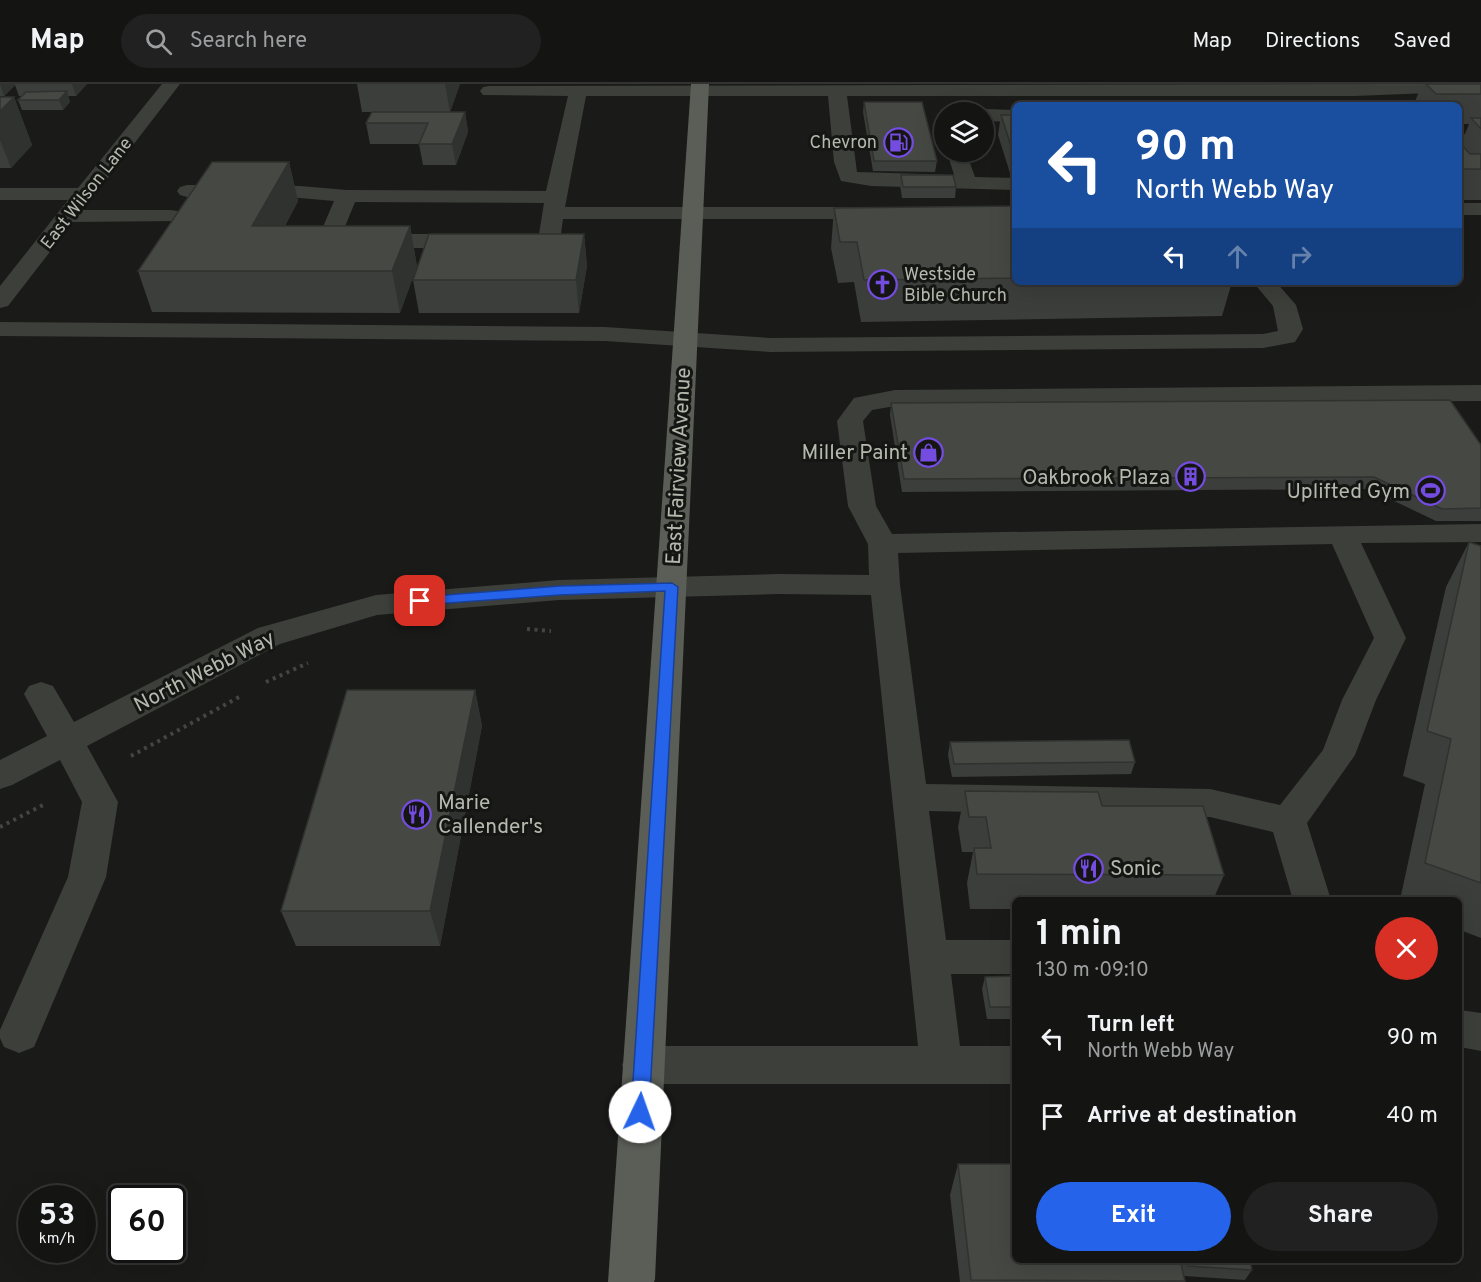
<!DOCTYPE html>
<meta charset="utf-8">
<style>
body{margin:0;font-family:Overpass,sans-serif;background:#212121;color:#f1f3f6;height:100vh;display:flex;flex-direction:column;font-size:22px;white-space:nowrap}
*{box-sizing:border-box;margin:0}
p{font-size:20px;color:#9d9ea0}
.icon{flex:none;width:33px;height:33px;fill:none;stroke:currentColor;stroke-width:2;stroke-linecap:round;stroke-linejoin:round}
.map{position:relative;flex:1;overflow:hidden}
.sheet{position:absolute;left:1012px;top:813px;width:450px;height:366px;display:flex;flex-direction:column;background:#141413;border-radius:9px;box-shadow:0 6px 24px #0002,0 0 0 2px #333}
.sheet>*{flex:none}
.hud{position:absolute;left:1012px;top:18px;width:450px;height:183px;border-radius:9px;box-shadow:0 6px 24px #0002,0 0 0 2px #333;background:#1a4fa0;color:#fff;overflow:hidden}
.controls{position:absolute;left:934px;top:18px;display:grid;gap:12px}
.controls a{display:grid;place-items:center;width:60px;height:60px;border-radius:50%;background:#141413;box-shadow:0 6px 24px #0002,0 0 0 2px #333;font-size:30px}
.speed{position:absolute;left:18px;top:1101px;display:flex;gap:12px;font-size:30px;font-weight:700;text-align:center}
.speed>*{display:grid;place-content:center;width:78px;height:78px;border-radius:50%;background:#141413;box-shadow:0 6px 24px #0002,0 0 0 2px #333;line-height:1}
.speed small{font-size:15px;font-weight:400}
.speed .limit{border:3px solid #111;border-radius:9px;background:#fff;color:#111}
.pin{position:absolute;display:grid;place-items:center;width:51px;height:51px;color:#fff;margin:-26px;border-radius:12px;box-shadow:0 3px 9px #0006}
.me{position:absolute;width:66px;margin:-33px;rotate:3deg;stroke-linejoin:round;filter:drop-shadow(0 0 4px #0008)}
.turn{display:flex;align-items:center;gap:21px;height:126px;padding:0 24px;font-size:27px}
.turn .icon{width:78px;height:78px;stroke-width:2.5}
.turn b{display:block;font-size:42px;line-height:51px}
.lanes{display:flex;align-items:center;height:57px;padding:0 24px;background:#0003;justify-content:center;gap:30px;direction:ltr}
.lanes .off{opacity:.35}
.round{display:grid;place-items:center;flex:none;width:63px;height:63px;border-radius:32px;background:#212121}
.overview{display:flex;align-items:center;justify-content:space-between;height:102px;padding:0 24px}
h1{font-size:36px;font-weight:700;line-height:45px}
.cta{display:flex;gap:12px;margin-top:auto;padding:12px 24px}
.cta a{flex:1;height:69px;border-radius:36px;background:#2563eb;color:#fff;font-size:24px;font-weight:700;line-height:69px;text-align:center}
.cta a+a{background:#212121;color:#f1f3f6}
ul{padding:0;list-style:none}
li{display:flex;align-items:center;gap:18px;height:78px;padding:0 24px}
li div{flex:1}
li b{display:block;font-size:22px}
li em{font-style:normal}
header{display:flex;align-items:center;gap:36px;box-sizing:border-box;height:84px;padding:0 30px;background:#141413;border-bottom:2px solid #333}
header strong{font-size:28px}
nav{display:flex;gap:33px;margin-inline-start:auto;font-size:21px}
.search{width:420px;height:54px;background:#212121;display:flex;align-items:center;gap:15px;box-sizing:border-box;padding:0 21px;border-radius:33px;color:#9d9ea0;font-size:22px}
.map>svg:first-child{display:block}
</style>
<header>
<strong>Map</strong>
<div class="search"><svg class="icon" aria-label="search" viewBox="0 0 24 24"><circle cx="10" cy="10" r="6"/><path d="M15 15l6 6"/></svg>Search here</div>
<nav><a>Map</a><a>Directions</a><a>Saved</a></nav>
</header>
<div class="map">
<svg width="1481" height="1198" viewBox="0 0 1481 1198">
<rect width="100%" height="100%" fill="#1a1b19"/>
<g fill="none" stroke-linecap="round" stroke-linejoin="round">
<!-- path -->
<g stroke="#444640" stroke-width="4" stroke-dasharray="3 4.5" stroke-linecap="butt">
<polyline points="527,545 551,547"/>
<polyline points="266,598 308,579"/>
<polyline points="131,672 241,612"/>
<polyline points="0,743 43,721"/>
</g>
<!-- minor -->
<g fill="#3d3f3a" fill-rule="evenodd">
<polygon points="162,0 180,0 83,126 170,126 178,127 181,132 178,137 73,138 8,222 0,224 0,202 68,116 0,116 0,104 78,104"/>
<path d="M1395,0H1481V7L1355,12H847L857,88L954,91L947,68H966L975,93L1016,94V106L871,102L841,97L834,78L828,12H586L565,123H879L886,125L890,129L886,133L879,135H563L560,157L557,162L549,164H328L320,162L317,157L334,117L300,114L187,113L180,111L177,107L180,103L187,101L300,102L347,106L546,107L568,12L483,11L480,7L483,3L489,2ZM355,118L544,119L539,150H342Z"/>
<polygon points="984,25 1016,26 1016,38 984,37 984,28 976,28"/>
<rect x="1460" y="50" width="21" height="12"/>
<rect x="1460" y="119" width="21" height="12"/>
<polygon points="1253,198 1276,198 1296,221 1303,245 1295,258 1263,264 771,268 605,257 0,252 0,238 605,243 771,254 1263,250 1278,247 1273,222"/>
<path d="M1481,301V317L1037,319L895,322L872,326L863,337L876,422L892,450L1481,440V458L1361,459L1406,554L1376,616L1355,671L1307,739L1331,816H1293L1273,748L1210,733L929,727L946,856H1016V890H951L960,962H1016V1000H643L628,995L622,981L628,967L643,962H918L871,511L778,510L559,516L377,531L280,560L87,662L118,718L106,793L34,963L19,969L4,963L0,954V946L68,793L82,718L60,676L12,701L0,705V676L47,652L24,610L29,602L41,598L53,602L74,638L258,544L376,511L559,496L778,490L869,491L868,460L848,422L837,337L854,314L895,306ZM1332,460L1374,554L1342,616L1323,666L1280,721L1210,705L926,700L900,501L898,469Z"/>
<polygon points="1460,926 1481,929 1481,967 1460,963"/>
</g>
<!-- major -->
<polygon fill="#5b5e57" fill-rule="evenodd" points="691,0 709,0 655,1195 654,1198 608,1198"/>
</g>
<!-- wall -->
<g fill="#3b3e3a">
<polygon points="0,0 87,0 76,12 68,12 70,18 63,26 22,26 18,16 21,12 19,12 15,1 4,12 0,12"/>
<polygon points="357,0 460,0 450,28 465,28 468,48 456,81 423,81 419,60 370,60 366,39 372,28 362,28"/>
<polygon points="1422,0 1481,0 1481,116 1460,116 1460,59 1461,60 1469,40 1460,40 1460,21 1415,21 1414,20"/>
<polygon points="0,13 14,13 32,61 11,84 0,84"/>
<polygon points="864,18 937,77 935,88 873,87 863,28"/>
<polygon points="1001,31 1016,31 1016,89 1010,89 998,51"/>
<polygon points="289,78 298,117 285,142 410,142 417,182 400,229 152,228 138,187"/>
<polygon points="901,91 956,103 955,114 902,114 900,101"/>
<polygon points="1016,122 1016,198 1232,198 1222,232 861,238 854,198 838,199 831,164 834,124"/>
<polygon points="584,150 587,182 579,229 419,229 413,196"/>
<polygon points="891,319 1481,361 1481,437 1436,437 1369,405 902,408 890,331"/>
<polygon points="1469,458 1481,462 1481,854 1460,846 1460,816 1400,816 1425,700 1403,692 1446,503"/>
<polygon points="475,606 482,642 440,862 296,862 281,827"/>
<polygon points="950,658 1135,678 1131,690 952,693 948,671"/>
<polygon points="965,707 1102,722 1224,791 1213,816 1016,816 1016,825 970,825 967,799 973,768 962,768 958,743"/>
<polygon points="1016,892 1016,935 987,935 982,905 985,893"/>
<polygon points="958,1080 1016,1176 1250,1176 1252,1186 1245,1196 1184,1192 1185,1198 960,1198 950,1111"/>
</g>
<!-- shaded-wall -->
<g fill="#30322f">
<polygon points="0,0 15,0 15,1 4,12"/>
<polygon points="72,0 87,0 76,12"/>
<polygon points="445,0 460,0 450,28"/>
<polygon points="67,7 70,18 63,26 59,16"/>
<polygon points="14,13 32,61 11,84 0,56 0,27"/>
<polygon points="465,28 468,48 456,81 452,60"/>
<polygon points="289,78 298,117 263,182 252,142"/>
<polygon points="410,142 417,182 400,229 392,187"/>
<polygon points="584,150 587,182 579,229 576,196"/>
<polygon points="475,606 482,642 440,862 430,827"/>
</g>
<!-- building -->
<g fill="#454843" stroke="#30322f" stroke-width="1.5">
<polygon points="1426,0 1481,0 1481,10 1436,10"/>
<polygon points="67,7 59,16 18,16 26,8"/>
<polygon points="0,13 14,13 0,27"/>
<polygon points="864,18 922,18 937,77 874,77"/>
<polygon points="372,28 465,28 452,60 419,60 428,39 366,39"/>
<polygon points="1001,31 1016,31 1016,68 1013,68"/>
<polygon points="1471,34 1481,34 1481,45"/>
<polygon points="1460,59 1470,70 1481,70 1481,85 1460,85"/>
<polygon points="212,78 289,78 252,142 410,142 392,187 138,187"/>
<polygon points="901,91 953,91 956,103 903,103"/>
<polygon points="1016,122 1016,194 864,196 857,158 840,158 834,124"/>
<polygon points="429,150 584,150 576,196 413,196"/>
<polygon points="1450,316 1481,361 1481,424 1442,425 1374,393 904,395 891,319"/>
<polygon points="1469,458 1481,462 1481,799 1425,779 1451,655 1427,647"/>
<polygon points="347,606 475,606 430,827 281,827"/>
<polygon points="1129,656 1135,678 954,680 950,658"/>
<polygon points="965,707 1098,708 1102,722 1203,722 1224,791 977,790 974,764 991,764 986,733 969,733"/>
<polygon points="1016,892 1016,923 990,923 985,893"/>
<polygon points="958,1080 1016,1080 1016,1176 1180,1176 1185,1197 971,1196"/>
<polygon points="1187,1176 1250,1176 1252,1186 1188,1182"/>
</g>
<!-- route -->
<polygon fill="#2563eb" stroke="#184099" stroke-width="1.5" points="672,499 678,503 649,1028 647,1034 640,1037 634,1034 631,1028 665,507 560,511 420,521 414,517 420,513 560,502"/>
<!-- icons -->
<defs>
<symbol id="fuel-ring" viewBox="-11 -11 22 22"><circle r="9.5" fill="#151614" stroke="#744cdf" stroke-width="1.5"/><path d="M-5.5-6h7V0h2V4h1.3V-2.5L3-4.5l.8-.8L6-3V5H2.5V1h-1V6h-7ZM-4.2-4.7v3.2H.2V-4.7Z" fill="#744cdf"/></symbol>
<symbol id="church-ring" viewBox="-11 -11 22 22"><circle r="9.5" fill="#151614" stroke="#744cdf" stroke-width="1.5"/><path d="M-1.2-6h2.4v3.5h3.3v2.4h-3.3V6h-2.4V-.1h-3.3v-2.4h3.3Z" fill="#744cdf"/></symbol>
<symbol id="shop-ring" viewBox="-11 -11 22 22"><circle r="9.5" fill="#151614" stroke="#744cdf" stroke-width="1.5"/><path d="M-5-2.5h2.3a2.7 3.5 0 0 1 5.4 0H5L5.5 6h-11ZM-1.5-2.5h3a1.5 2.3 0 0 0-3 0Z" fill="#744cdf"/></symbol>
<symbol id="building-ring" viewBox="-11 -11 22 22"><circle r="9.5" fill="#151614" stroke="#744cdf" stroke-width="1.5"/><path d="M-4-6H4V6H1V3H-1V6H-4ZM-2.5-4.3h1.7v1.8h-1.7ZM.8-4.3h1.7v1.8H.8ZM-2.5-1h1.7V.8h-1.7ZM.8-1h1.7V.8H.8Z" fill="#744cdf"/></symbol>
<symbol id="stadium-ring" viewBox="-11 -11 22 22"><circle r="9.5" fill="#151614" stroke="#744cdf" stroke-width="1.5"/><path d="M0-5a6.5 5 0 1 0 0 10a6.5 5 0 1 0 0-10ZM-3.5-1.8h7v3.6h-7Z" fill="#744cdf"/></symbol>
<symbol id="restaurant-ring" viewBox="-11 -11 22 22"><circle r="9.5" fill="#151614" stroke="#744cdf" stroke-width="1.5"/><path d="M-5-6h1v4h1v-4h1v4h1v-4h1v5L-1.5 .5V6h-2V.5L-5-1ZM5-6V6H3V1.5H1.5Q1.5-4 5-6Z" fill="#744cdf"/></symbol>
</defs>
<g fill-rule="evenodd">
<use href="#fuel-ring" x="882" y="42" width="33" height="33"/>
<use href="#church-ring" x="866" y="184" width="33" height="33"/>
<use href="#shop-ring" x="912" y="352" width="33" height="33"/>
<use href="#building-ring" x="1174" y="376" width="33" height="33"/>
<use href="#stadium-ring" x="1414" y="390" width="33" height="33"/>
<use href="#restaurant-ring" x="400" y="714" width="33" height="33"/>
<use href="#restaurant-ring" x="1072" y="768" width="33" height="33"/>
</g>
<g text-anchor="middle" stroke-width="6" stroke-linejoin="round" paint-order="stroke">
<!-- far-poi labels -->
<g font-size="18" fill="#b5b9ad" stroke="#151614" text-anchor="end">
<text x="877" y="64">Chevron</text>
<text x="904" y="196" text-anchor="start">Westside<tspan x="904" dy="21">Bible Church</tspan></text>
</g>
<!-- far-street labels -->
<g font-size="18" fill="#b5b9ad" stroke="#151614">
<text transform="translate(86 109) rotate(-52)" y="6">East Wilson Lane</text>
</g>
<!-- poi labels -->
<g font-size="21" fill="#b5b9ad" stroke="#151614" text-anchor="end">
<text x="908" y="375">Miller Paint</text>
<text x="1170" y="400">Oakbrook Plaza</text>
<text x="1410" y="414">Uplifted Gym</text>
<text x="438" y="725" text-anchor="start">Marie<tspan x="438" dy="24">Callender's</tspan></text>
<text x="1110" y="791" text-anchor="start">Sonic</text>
</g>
<!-- street labels -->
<g font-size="21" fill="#b5b9ad" stroke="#151614">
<text transform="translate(678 382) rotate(-87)" y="7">East Fairview Avenue</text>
<text transform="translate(204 587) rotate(-27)" y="7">North Webb Way</text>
</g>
</g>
</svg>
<div class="controls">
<a><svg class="icon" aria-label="layers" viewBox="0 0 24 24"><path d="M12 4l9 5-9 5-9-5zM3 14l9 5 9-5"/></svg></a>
</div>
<div class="speed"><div>53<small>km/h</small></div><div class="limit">60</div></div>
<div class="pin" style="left:420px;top:517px;background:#d93025"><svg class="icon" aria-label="arrive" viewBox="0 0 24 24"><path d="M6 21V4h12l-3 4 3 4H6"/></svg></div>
<svg class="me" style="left:640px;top:1028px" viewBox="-20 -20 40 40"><circle r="19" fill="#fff"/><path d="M0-13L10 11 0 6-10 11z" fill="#2563eb"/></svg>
<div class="hud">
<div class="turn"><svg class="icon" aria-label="left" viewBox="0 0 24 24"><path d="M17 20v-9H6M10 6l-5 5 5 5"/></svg><div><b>90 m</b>North Webb Way</div></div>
<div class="lanes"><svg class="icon" aria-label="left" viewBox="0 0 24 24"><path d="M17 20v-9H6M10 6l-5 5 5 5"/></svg><svg class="icon off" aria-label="ahead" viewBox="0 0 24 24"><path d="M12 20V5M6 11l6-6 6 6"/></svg><svg class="icon off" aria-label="right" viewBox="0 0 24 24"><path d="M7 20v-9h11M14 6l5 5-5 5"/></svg></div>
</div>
<section class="sheet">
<div class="overview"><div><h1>1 min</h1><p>130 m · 09:10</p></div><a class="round" style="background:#d93025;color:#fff"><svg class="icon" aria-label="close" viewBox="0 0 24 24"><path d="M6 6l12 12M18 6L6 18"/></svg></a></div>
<ul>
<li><svg class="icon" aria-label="left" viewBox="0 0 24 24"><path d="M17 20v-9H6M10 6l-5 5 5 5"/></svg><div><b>Turn left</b><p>North Webb Way</p></div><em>90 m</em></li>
<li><svg class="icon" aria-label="arrive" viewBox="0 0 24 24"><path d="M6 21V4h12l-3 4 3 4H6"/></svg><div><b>Arrive at destination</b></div><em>40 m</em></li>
</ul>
<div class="cta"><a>Exit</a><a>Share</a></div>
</section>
</div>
